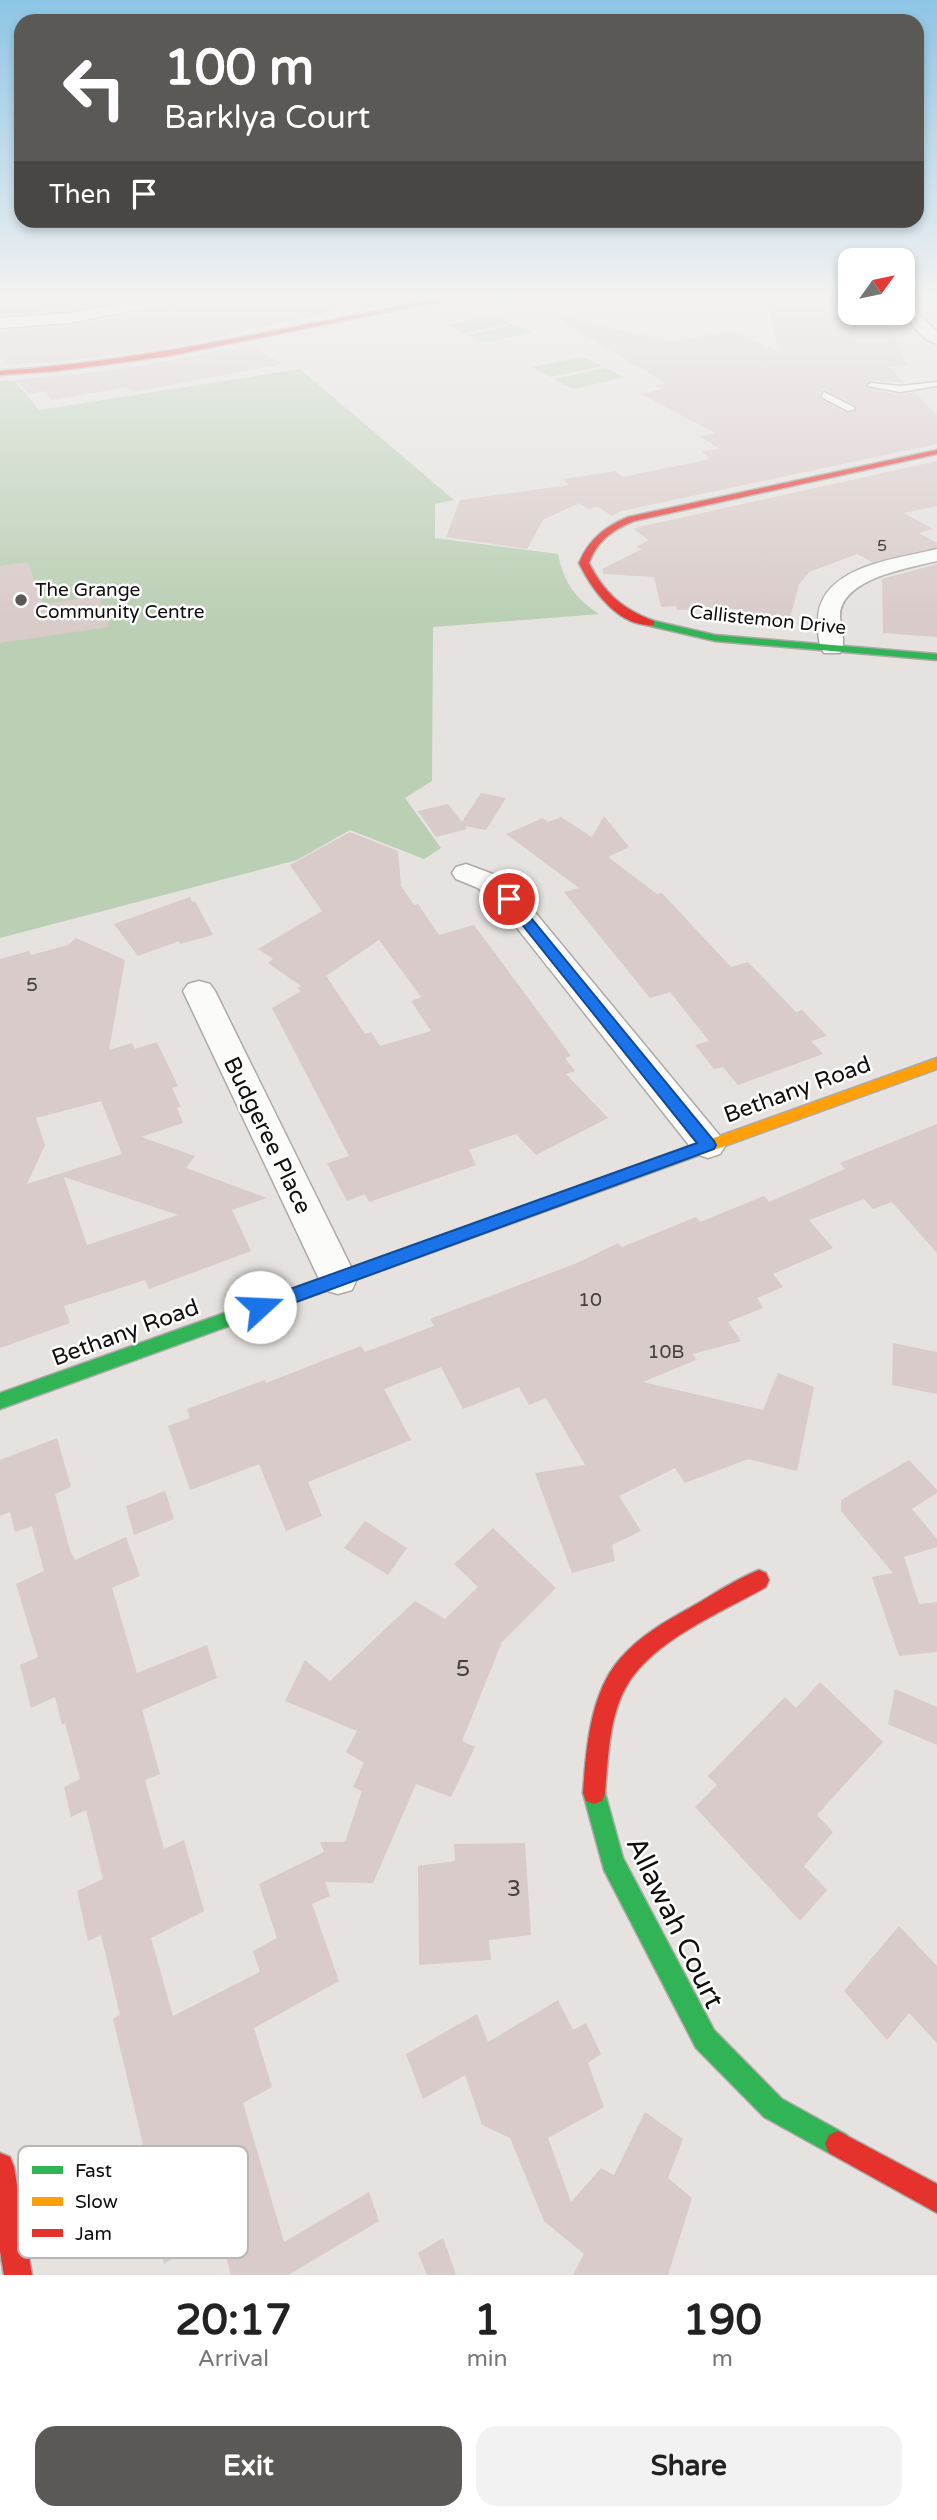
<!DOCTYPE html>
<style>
body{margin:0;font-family:"Varela Round",sans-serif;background:#f2f2f2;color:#222;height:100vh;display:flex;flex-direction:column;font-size:26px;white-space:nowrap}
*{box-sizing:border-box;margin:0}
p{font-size:23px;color:#767676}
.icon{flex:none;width:38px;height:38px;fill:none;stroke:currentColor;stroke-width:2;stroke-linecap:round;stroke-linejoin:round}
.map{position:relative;height:2275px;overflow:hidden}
.details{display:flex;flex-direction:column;background:#fff;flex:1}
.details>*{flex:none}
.top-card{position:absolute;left:14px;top:14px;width:910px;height:214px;border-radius:21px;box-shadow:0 4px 10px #0003;background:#5b5956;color:#fff;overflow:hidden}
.needle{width:46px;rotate:57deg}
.tools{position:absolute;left:838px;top:248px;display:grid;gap:14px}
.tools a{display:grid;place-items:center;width:77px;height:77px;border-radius:14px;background:#fff;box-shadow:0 4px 10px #0003;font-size:35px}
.pin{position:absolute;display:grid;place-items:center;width:60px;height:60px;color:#fff;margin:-30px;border:4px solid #fff;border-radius:50%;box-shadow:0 2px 7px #0007}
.me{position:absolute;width:77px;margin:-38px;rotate:70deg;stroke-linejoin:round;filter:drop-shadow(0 0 5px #0008)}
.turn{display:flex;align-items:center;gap:24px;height:147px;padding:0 35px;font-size:32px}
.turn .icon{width:91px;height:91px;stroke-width:2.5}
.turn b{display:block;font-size:49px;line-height:60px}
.then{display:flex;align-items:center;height:66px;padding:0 35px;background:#0003;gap:14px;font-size:26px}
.eta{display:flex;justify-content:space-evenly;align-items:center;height:119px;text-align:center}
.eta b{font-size:42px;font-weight:700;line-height:49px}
.cta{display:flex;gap:14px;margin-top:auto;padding:14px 35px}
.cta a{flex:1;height:80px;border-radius:21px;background:#5b5956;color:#fff;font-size:28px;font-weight:700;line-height:80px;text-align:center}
.cta a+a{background:#f2f2f2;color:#222}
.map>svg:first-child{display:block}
</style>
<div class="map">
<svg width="937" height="2275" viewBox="0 0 937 2275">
<rect width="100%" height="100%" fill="#e5e2df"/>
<!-- green -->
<g fill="#bacfb4">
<polygon points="492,315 510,323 464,333 446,325"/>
<polygon points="514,324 532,332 485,343 467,335"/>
<polygon points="583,357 602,366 550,377 532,367"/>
<polygon points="605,368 625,377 573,389 554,379"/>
<path d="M300,369L454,500L435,504V538L558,554C564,583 575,598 599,614L433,627L432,781L405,798L441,848L424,859L350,830L297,860L0,938V381H15L39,410Z"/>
</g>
<!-- building -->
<g fill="#d9cbc9" fill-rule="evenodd">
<polygon points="24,300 127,300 69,310 0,315 0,302"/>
<polygon points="180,300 334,300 335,313 228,333 231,335 168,348 57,362 3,365 4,359 0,359 0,331 69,326 170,307"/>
<path d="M765,300H850V313H883L908,365L889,367L904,383L871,380L865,388L900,395L914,392L937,415V444L622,511L612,516L598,507L587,509L579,503L543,520L527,549L446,537L460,500L569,485L562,479L616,471L623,477L710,459L702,451L720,449L699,436L715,433L641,394L662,389L655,386L665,383L564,323L566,318L672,342L732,331L780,352ZM823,389L855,405L857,410L847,413L820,399L819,396Z"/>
<polygon points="251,346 283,364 134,392 127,387 52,400 45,391 29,394 15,380 113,370"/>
<polygon points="937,461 937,506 904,513 933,529 919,533 937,543 937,547 872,562 857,554 809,572 799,584 788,625 738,621 739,609 677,610 676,606 661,607 654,577 604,574 602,569 642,549 636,547 649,540 633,529 639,527"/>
<polygon points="28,562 43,604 99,596 109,627 0,643 0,566"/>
<polygon points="937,564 937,637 883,633 882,579"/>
<polygon points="481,793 506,798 486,830 465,826 467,829 436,837 418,811 448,804 462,822"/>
<polygon points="604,816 629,847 608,857 657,894 662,893 731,967 748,962 796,1012 802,1010 827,1036 811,1041 823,1054 738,1085 723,1067 714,1069 695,1045 709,1041 670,992 650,998 564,892 579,888 506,834 543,818 548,822 561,817 592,837"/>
<path d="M350,832L398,851L401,886L414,905L418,904L439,935L474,925L571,1056L565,1058L575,1071L566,1074L608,1118L536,1155L516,1134L469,1150L476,1165L369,1202L365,1194L347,1201L327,1163L349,1156L272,1008L301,991L297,988L301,986L268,963L273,959L258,949L322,911L290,865ZM379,940L421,997L411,1001L431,1031L380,1046L371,1032L365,1034L326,976Z"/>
<polygon points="190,897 192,902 195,901 213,935 180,944 179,941 138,956 114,924"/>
<path d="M76,938L125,960L109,1050L132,1043L135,1049L157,1042L178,1086L172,1088L181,1107L177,1108L183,1123L141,1137L195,1156L186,1168L267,1198L232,1210L251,1251L149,1289L145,1280L64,1306L70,1323L0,1348V959L29,951L31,955L68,945ZM101,1101L122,1154L27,1184L45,1145L36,1118ZM64,1177L178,1215L87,1245Z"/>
<polygon points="937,1124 937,1253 892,1202 873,1209 864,1199 809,1220 833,1248 773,1274 783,1287 757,1298 763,1308 728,1322 741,1341 693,1354 696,1360 643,1382 763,1410 778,1373 814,1387 797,1471 748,1459 685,1483 675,1468 619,1496 641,1531 612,1545 615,1561 572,1573 535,1473 585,1465 546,1398 529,1405 519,1387 463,1409 441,1367 384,1389 411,1440 308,1482 322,1516 286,1531 259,1464 190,1490 168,1426 190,1418 187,1409 265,1380 266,1383 361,1346 365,1352 434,1326 430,1319 577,1263 618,1243 622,1247 696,1217 700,1222 764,1196 769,1202 845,1169 840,1163"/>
<polygon points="893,1343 937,1352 937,1394 892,1385"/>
<polygon points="57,1438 71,1487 55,1494 70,1550 75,1560 126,1537 140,1576 112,1588 137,1673 207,1645 217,1678 142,1710 160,1774 145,1780 164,1849 184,1840 204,1911 151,1938 173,2016 260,1972 253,1951 277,1938 259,1884 324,1852 320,1842 345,1842 362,1791 353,1787 364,1763 346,1752 357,1731 285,1701 305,1660 330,1681 415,1601 445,1619 478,1587 454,1564 493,1528 556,1588 502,1642 462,1741 475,1747 451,1797 416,1784 373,1883 325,1882 330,1896 312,1904 339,1981 254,2028 272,2087 243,2103 284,2242 369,2192 379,2221 288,2275 231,2275 219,2231 164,2264 148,2199 155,2194 113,2019 120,2015 101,1935 88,1941 77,1891 103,1879 86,1810 71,1817 64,1787 80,1779 65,1723 62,1725 55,1697 31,1708 20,1665 38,1657 16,1584 44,1571 32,1526 15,1532 10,1512 0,1516 0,1460"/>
<polygon points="909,1460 937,1490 937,1493 912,1509 937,1539 937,1547 904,1557 919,1604 937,1602 937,1652 899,1656 872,1577 893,1573 841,1511 841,1500"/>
<polygon points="165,1491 174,1519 134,1535 126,1506"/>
<polygon points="365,1521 407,1548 388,1575 344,1548"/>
<polygon points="820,1682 883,1742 817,1815 833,1832 804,1866 827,1890 800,1921 695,1807 717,1785 708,1776 785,1697 796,1708"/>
<polygon points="895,1689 937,1707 937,1745 888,1724"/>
<polygon points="525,1843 531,1935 489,1940 491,1960 419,1965 418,1866 455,1861 454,1844"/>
<polygon points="899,1926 937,1966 937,2043 909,2013 887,2040 844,1991"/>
<polygon points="558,2000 573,2030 586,2023 601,2054 588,2063 604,2107 548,2138 571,2202 601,2168 614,2175 645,2112 683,2139 668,2178 692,2198 668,2275 573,2275 584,2254 544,2221 510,2138 482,2125 465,2075 423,2099 406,2054 477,2014 488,2042"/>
<polygon points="443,2238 456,2275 427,2275 418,2253"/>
</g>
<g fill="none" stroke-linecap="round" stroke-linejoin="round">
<defs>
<g id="lane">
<polygon points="937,382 937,386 900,392 867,386 871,383 900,386"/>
<polygon points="824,392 854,407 855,409 848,411 821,397"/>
</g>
<g id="street">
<polygon points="144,300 177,300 170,304 69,323 0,328 0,318 69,313"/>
<path d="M903,300H912L921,317L937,331V344C920,339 903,318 903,300Z"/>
<path d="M937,549V561C909,568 842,578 840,615C840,627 847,643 840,653H824C818,645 818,632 818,622C817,566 897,559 937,549Z"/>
<polygon points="466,864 498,876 519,893 720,1136 726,1145 720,1154 708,1158 696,1154 499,905 478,888 456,879 452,873 456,867"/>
<polygon points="199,981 210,984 215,991 357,1279 352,1290 338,1294 324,1290 319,1279 183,991 188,984"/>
</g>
<g id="fast">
<polygon points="650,620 715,635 937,654 937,660 715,641 646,625 646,621"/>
<polygon points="325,1277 331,1279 334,1284 331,1289 0,1409 0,1393"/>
<polygon points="594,1782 602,1785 605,1793 623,1858 714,2030 782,2099 847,2135 851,2144 847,2153 838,2157 829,2153 764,2117 696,2048 604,1870 583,1793 586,1785"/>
</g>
<polygon id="slow" points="937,1058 937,1069 617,1185 605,1185 603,1181 605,1177"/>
<g id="jam">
<path d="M432,300H447L168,356L56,371L0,375V371C146,361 288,327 432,300Z"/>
<path d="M937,450V454L634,521C612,530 597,541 589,563C604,593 622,609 654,621V625C619,628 592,590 579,563C589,539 605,527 628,517Z"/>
<polygon points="611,1175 617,1177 619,1181 617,1185 325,1291 319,1289 316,1284 319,1279"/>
<path d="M759,1570L766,1573L769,1580L766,1587C722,1612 651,1641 626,1687C609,1717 608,1759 605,1793L602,1801L594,1804L586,1801L583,1793C586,1750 590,1694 619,1660C639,1636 666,1621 693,1606C714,1594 736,1579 759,1570Z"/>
<polygon points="838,2131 937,2184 937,2213 829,2153 825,2144 829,2135"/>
<polygon points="0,2153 10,2157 14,2167 32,2275 4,2275 0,2251"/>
</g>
</defs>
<!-- lane casing -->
<use href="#lane" stroke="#acaaa7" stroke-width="3"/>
<!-- street casing -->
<use href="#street" stroke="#acaaa7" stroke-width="3"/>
<!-- fast casing -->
<use href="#fast" stroke="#acaaa7" stroke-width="3"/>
<!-- slow casing -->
<use href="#slow" stroke="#acaaa7" stroke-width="3"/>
<!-- jam casing -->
<use href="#jam" stroke="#acaaa7" stroke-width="3"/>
<!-- lane -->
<use href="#lane" fill="#fbfbfa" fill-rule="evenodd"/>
<!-- street -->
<use href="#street" fill="#fbfbfa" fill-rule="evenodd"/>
<!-- fast -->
<use href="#fast" fill="#30b455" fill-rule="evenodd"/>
<!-- slow -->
<use href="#slow" fill="#ff9f0a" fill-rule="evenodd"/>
<!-- jam -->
<use href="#jam" fill="#e5322d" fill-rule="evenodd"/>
</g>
<!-- sky -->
<linearGradient id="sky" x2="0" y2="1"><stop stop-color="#8dc5e5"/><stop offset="0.48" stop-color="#f3f2f1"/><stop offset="1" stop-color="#f3f2f1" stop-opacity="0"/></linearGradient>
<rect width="937" height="619" fill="url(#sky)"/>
<!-- route -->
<polygon fill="#1a73e8" stroke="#114b97" stroke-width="2" points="509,895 513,896 714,1141 716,1145 714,1149 266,1313 260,1315 254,1313 251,1307 254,1302 697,1143 504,902 502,899"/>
<!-- markers -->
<circle fill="#5b5956" stroke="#fff" stroke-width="2.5" cx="21" cy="600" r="7"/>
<g text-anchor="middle" stroke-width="5" stroke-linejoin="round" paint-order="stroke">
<!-- far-number labels -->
<g font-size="16" fill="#46413f">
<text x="882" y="551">5</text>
</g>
<!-- far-poi labels -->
<g font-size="19" fill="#110f0d" stroke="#fff" text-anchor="start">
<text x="35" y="596">The Grange<tspan x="35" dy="22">Community Centre</tspan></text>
</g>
<!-- far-street labels -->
<g font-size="19" fill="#110f0d" stroke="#fff">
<text transform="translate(768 619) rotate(6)" y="7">Callistemon Drive</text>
</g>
<!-- number labels -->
<g font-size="19" fill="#46413f">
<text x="32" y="991">5</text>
<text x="590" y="1306">10</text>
<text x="666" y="1358">10B</text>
</g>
<!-- street labels -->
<g font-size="23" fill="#110f0d" stroke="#fff">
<text transform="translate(797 1089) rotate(-20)" y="8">Bethany Road</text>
<text transform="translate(268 1135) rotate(64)" y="8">Budgeree Place</text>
<text transform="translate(125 1332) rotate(-20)" y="8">Bethany Road</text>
</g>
<!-- near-number labels -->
<g font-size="23" fill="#46413f">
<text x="463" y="1676">5</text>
<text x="514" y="1896">3</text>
</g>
<!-- near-street labels -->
<g font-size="28" fill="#110f0d" stroke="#fff">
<text transform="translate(676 1922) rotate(64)" y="10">Allawah Court</text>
</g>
</g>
<!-- legend -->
<rect x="18" y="2146" width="230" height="112" rx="10" fill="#fff" stroke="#b8b7b6" stroke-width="2"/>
<rect x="32" y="2166" width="31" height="8" fill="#30b455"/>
<rect x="32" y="2197" width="31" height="9" fill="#ff9f0a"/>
<rect x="32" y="2229" width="31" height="8" fill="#e5322d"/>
<g font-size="19" fill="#110f0d">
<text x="75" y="2177">Fast</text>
<text x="75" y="2208">Slow</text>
<text x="75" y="2240">Jam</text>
</g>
</svg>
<div class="tools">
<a><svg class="needle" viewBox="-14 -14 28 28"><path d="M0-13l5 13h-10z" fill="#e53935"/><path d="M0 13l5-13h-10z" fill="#767676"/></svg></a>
</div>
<div class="pin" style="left:509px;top:899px;background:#d93025"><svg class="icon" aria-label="arrive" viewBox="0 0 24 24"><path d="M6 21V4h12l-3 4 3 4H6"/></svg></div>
<svg class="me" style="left:260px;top:1307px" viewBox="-20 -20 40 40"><circle r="19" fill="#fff"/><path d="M0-13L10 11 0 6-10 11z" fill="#1a73e8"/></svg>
<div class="top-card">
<div class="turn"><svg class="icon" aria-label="left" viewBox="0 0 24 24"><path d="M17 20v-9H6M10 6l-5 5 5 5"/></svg><div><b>100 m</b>Barklya Court</div></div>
<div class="then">Then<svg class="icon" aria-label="arrive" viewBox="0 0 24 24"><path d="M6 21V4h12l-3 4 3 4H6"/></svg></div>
</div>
</div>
<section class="details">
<div class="eta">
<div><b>20:17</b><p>Arrival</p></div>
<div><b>1</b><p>min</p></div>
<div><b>190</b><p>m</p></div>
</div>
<div class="cta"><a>Exit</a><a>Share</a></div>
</section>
